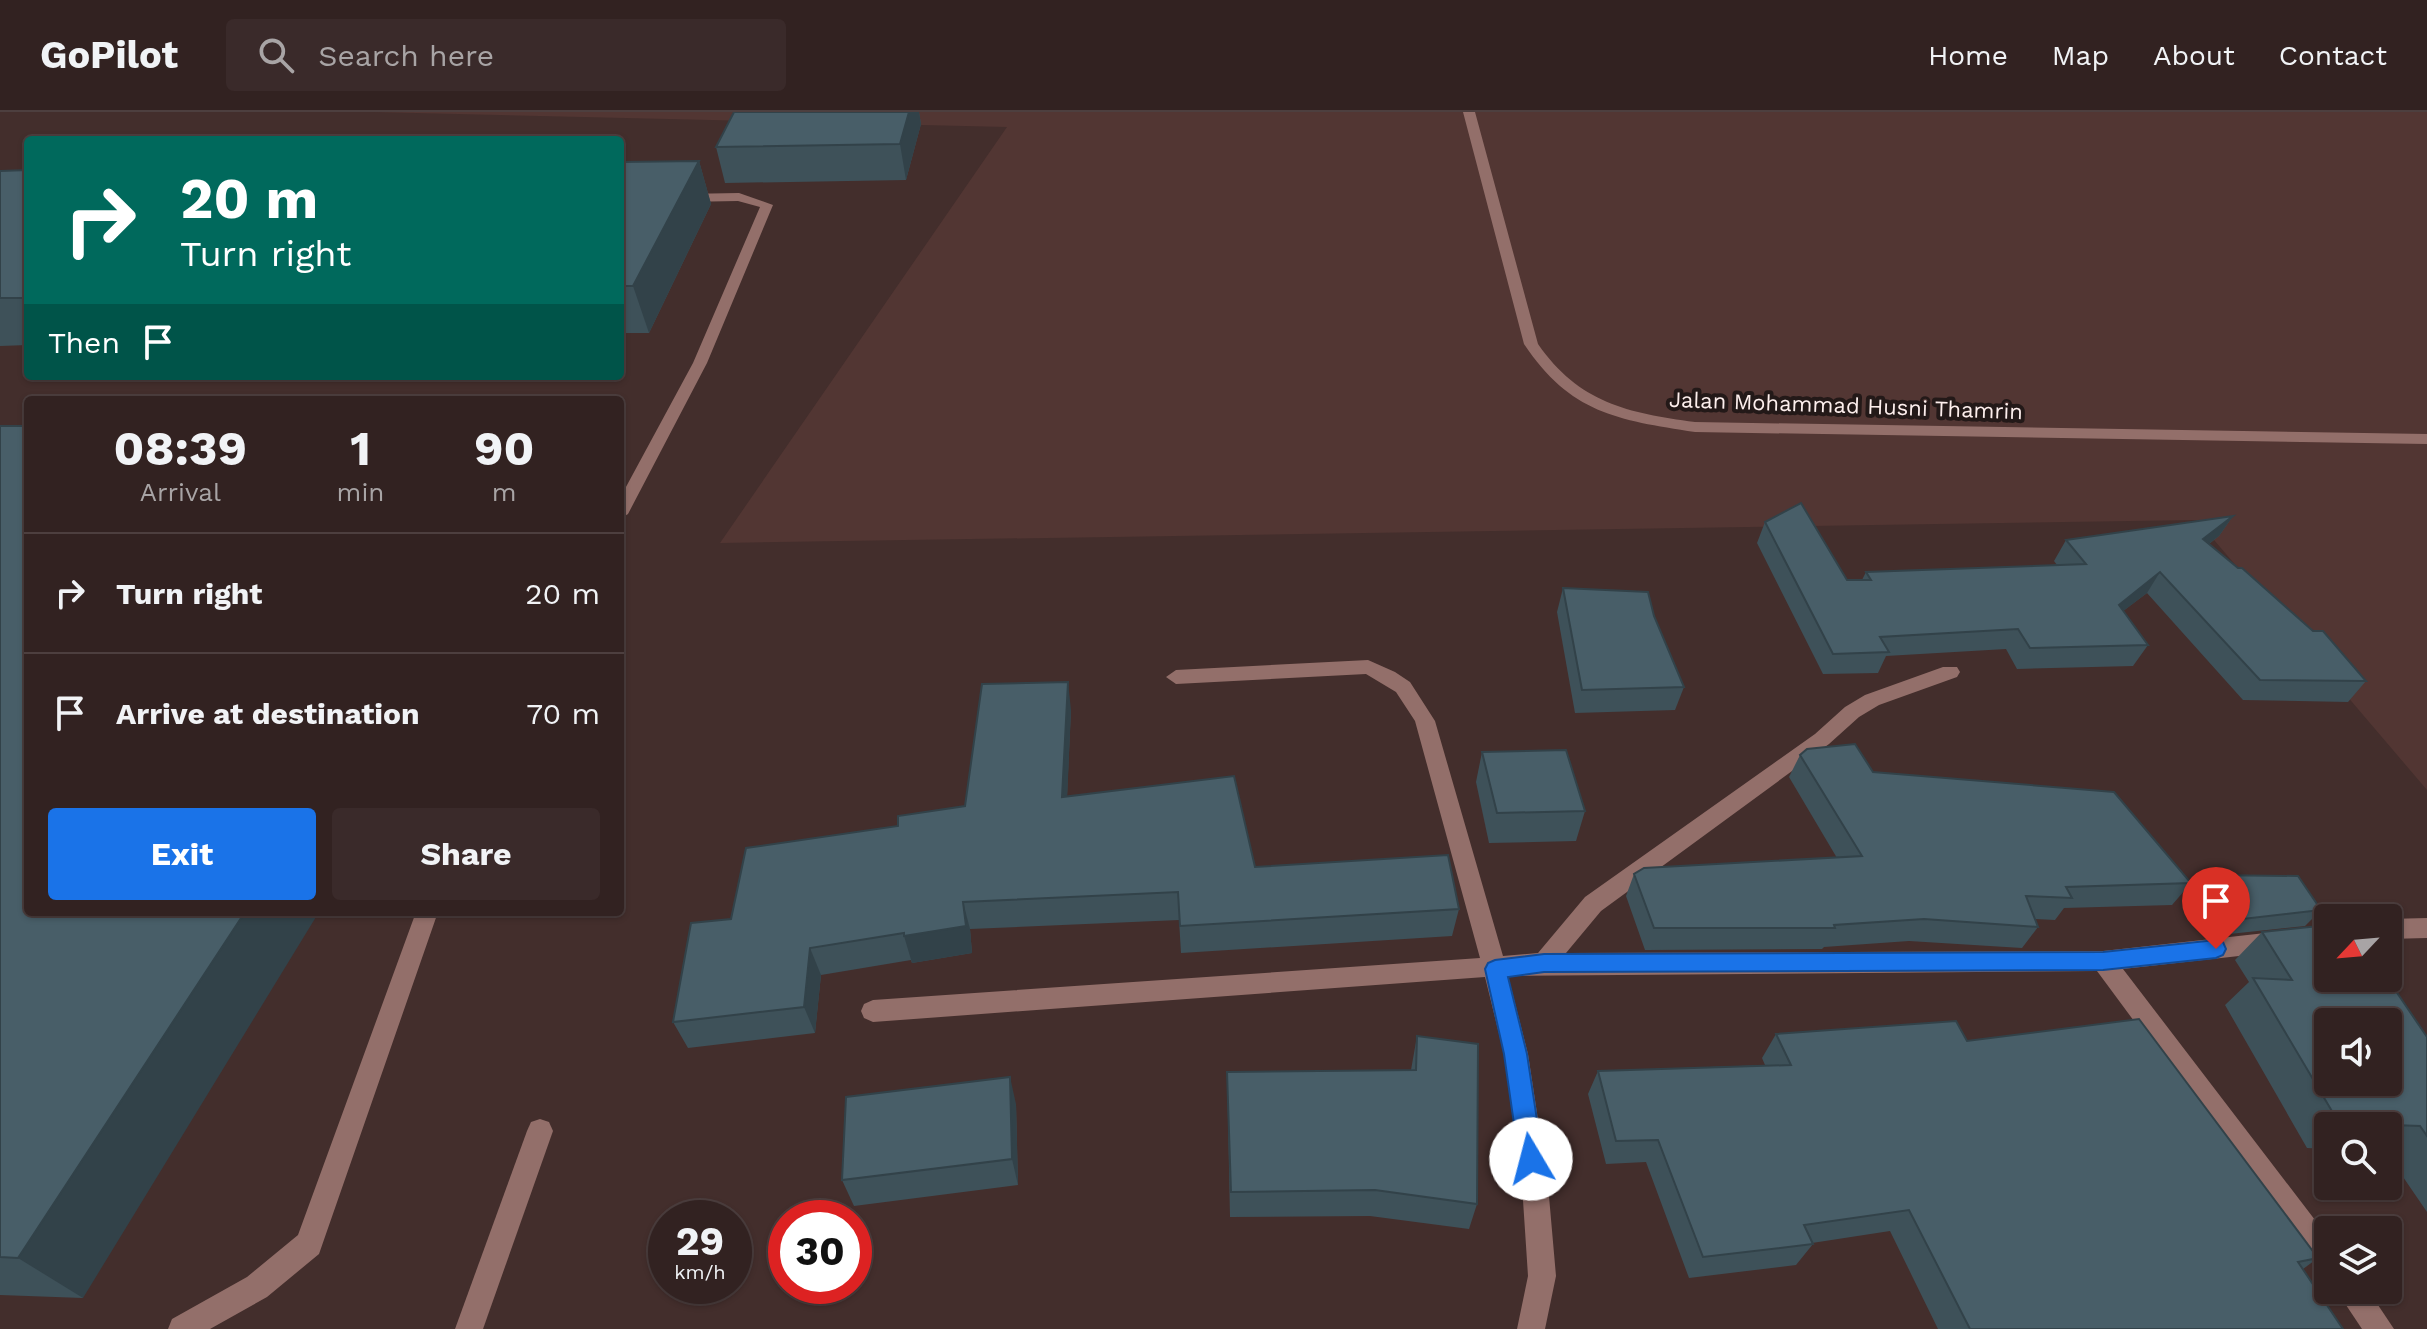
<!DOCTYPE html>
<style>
body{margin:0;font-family:"Work Sans",sans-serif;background:#3a2a2a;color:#f1f3f6;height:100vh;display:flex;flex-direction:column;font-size:30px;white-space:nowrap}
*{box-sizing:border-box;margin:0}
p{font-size:26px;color:#a8a4a5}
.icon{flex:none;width:44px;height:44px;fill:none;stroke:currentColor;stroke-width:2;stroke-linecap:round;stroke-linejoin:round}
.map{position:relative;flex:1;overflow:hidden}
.sheet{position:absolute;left:24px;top:284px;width:600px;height:520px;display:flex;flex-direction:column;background:#322221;border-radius:8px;box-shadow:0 2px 6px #0004,0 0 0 2px #4d3f3f}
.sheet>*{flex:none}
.hud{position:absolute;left:24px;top:24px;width:600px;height:244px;border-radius:8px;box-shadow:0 2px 6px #0004,0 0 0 2px #4d3f3f;background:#00695c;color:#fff;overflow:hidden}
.needle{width:52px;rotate:244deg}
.buttons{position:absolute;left:2314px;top:792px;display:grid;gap:16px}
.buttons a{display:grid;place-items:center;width:88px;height:88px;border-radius:8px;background:#322221;box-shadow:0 2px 6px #0004,0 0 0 2px #4d3f3f;font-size:40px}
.speed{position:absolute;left:648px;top:1088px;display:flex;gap:16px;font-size:40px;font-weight:700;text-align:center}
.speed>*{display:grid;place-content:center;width:104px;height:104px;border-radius:50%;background:#322221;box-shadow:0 2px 6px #0004,0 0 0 2px #4d3f3f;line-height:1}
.speed small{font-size:20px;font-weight:400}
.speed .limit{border:12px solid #d22;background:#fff;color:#111}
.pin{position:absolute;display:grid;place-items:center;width:68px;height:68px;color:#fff;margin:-82px -34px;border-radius:50% 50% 50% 0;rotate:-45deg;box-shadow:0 0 8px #0007}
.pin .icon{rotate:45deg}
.me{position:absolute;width:88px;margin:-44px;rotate:352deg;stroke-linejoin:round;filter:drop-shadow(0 0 6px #0008)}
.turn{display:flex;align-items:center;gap:28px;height:168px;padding:0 24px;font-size:36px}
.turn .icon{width:104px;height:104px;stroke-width:2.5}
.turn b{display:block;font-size:56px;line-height:68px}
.then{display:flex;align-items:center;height:76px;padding:0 24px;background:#0003;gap:16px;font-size:30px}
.eta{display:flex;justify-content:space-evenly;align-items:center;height:136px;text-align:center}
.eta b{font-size:48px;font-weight:700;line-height:56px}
.primary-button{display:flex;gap:16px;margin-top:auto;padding:16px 24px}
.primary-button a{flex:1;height:92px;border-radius:8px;background:#1a73e8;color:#fff;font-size:32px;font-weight:700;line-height:92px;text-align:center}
.primary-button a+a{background:#3a2a2a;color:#f1f3f6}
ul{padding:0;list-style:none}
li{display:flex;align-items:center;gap:24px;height:120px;padding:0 24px;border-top:2px solid #4d3f3f}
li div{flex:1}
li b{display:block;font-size:30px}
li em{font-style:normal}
header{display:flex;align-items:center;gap:48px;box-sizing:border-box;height:112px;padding:0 40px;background:#322221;border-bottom:2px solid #4d3f3f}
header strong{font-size:38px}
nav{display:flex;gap:44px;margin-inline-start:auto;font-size:28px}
.search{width:560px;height:72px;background:#3a2a2a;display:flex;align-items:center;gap:20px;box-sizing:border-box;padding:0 28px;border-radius:8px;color:#a8a4a5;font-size:30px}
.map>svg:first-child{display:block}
</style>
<header>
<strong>GoPilot</strong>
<div class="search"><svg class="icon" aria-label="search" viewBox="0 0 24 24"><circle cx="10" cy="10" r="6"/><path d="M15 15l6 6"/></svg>Search here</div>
<nav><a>Home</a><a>Map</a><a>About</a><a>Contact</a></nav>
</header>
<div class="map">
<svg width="2427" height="1217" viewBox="0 0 2427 1217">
<rect width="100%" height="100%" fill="#432e2c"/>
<!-- built -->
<polygon fill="#523633" points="373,0 2427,0 2427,678 2197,408 720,431 1007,15"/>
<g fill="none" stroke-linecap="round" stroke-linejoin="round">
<!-- minor -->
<g fill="#936f6a" fill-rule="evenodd">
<path d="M1463,0H1475L1538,232C1579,291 1628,301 1695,310L2427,322V332L1695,320C1617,308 1570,301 1524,232Z"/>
<polygon points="739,81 773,93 707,251 628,402 620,407 620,386 693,251 760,95 738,89 683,90 677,86 683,82"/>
<polygon points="1368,548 1395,560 1410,570 1435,609 1503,844 1538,841 1585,785 1815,622 1845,595 1865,583 1943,555 1957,555 1960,560 1957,565 1879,593 1859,605 1829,632 1601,799 1566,841 2103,839 2328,814 2328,834 2123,857 2328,1125 2328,1162 2318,1158 2097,859 1508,864 1528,942 1548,1073 1556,1164 1545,1217 1517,1217 1528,1164 1522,1073 1504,942 1485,865 873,910 864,906 861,899 864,892 873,888 1480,846 1415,609 1396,580 1366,562 1176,572 1166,565 1176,558"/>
<polygon points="416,800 438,800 319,1142 267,1185 210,1217 168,1217 172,1207 247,1165 298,1123"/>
<polygon points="2427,806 2427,826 2388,827 2388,807"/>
<polygon points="540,1007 549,1010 553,1019 483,1217 455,1217 527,1019 531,1010"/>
<polygon points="2336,1178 2368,1178 2394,1217 2362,1217"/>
</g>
</g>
<!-- wall -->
<g fill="#3e5159">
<polygon points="734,0 919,0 921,12 906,68 725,71 716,35"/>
<polygon points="699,49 711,92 649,221 620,221 620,50"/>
<polygon points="28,58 28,233 0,234 0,59"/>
<polygon points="0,314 83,1186 0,1183"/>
<polygon points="2233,404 2219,424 2209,432 2366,569 2348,590 2243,588 2147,481 2123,499 2148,533 2133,554 2017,557 2006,537 1886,544 1878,561 1823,562 1757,431 1765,410 1847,468 1862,468 1866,460 2057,453 2054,449 2066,428"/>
<polygon points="1563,476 1654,504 1684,575 1675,598 1575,601 1557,500"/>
<polygon points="1071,598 1067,684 1255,755 1459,797 1452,824 1181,841 1179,808 970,817 972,841 912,851 911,848 821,863 815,921 688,936 673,910 731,807 898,714 965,694"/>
<polygon points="1482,640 1585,699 1576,729 1489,731 1476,670"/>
<polygon points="1800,643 1873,660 2191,771 2172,793 2064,796 2055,808 2035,807 2038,815 2022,836 1909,829 1824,835 1822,837 1645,838 1626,784 1634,762 1837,746 1789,665"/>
<polygon points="2206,763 2321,798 2305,814 2220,823 2192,778"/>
<polygon points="2262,820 2427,925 2427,1100 2388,1043 2388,1014 2328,1014 2328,1037 2307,1036 2225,893 2249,870 2235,848"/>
<polygon points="1776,922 1967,929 2318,1146 2303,1157 2343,1217 1938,1217 1890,1119 1812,1131 1813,1132 1796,1153 1689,1166 1646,1050 1606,1052 1588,982 1598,959 1765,953 1762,946"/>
<polygon points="1417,924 1477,1092 1469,1117 1370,1104 1230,1105 1227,960 1411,958"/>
<polygon points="1016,992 1018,1073 854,1094 842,1068"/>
</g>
<!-- shaded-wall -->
<g fill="#324249">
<polygon points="909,0 919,0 921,12 906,68 900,32"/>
<polygon points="699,49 711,92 649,221 633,174"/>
<polygon points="2233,404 2219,424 2189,447 2203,427"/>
<polygon points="2160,460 2147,481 2105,513 2119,493"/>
<polygon points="1068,570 1071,598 1066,713 1062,685"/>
<polygon points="963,790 970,817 972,841 912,851 904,824"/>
<polygon points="245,800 319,800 83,1186 18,1146"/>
<polygon points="810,836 821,863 815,921 804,895"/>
<polygon points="1010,965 1016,992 1018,1073 1012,1047"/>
</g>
<!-- building -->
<g fill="#485e68" stroke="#324249" stroke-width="2" fill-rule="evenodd">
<polygon points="734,0 909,0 900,32 716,35"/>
<polygon points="699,49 633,174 620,174 620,50"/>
<polygon points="28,58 28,186 0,186 0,59"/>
<polygon points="0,314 28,314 28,800 245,800 18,1146 0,1145"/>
<polygon points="1801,391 1847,468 1871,468 1866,460 2086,452 2066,428 2233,404 2203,427 2238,456 2242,456 2313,519 2323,519 2366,569 2260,568 2160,460 2119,493 2148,533 2030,536 2018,517 1880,525 1889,540 1833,542 1765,410"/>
<polygon points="1563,476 1648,480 1654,504 1684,575 1582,578"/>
<polygon points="1068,570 1062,685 1234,664 1255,755 1448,743 1459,797 1180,814 1178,780 963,790 966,814 904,824 904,821 810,836 804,895 673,910 691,811 731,807 746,736 898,714 898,704 965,694 982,572"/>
<polygon points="1855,632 1873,660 2114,680 2191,771 2066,775 2072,786 2026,784 2038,815 1924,807 1834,813 1835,816 1654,816 1634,762 1644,756 1862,744 1800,643 1807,637"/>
<polygon points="1566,638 1585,699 1497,701 1482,640"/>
<polygon points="2206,763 2298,764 2321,798 2234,808"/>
<path d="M2328,813V866H2387L2427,925V1024L2420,1014L2339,1011L2253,866L2292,868L2262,820ZM2328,910H2388V970H2328Z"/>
<polygon points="2139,907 2318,1146 2298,1150 2343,1217 1970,1217 1909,1098 1804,1113 1813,1132 1703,1145 1658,1028 1616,1029 1598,959 1791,953 1776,922 1956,909 1967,929"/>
<polygon points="1417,924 1478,932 1477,1092 1375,1078 1231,1080 1227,960 1416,958"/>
<polygon points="1010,965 1012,1047 842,1068 846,985"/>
</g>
<!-- route -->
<polygon fill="#1a73e8" stroke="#114b97" stroke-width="2" points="2216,828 2223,830 2226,837 2223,843 2216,846 2103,858 1544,860 1508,865 1527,942 1543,1047 1539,1055 1531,1059 1522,1055 1519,1047 1504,942 1485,857 1488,851 1495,848 1544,842 2103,840"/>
<g text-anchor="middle" stroke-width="8" stroke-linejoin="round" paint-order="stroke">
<!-- far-street labels -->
<g font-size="22" fill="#fdefed" stroke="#231918">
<text transform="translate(1846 293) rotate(2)" y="8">Jalan Mohammad Husni Thamrin</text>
</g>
</g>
</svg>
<div class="buttons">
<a><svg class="needle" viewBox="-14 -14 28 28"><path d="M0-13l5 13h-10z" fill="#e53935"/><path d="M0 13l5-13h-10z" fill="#a8a4a5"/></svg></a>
<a><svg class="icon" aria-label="sound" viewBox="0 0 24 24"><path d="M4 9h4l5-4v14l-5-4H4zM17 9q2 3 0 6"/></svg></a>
<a><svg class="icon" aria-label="search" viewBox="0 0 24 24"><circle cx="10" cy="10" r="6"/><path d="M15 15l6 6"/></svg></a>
<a><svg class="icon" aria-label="layers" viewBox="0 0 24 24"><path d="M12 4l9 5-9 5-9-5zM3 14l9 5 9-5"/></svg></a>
</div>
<div class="speed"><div>29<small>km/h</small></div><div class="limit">30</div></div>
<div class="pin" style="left:2216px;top:837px;background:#d93025"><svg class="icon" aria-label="arrive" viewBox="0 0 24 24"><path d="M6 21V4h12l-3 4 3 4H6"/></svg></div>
<svg class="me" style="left:1531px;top:1047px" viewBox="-20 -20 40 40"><circle r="19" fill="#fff"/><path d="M0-13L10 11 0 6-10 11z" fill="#1a73e8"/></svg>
<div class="hud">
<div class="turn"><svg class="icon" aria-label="right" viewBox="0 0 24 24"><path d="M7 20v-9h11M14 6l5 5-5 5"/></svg><div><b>20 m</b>Turn right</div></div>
<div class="then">Then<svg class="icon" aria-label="arrive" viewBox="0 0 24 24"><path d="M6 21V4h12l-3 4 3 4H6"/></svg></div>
</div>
<section class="sheet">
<div class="eta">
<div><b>08:39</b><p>Arrival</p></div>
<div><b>1</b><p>min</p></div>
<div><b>90</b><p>m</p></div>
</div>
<ul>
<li><svg class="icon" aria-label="right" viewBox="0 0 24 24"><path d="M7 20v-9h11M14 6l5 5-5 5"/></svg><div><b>Turn right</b></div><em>20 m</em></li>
<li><svg class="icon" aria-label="arrive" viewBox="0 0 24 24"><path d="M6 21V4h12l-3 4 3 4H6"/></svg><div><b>Arrive at destination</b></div><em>70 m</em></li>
</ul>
<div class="primary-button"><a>Exit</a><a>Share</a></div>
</section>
</div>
